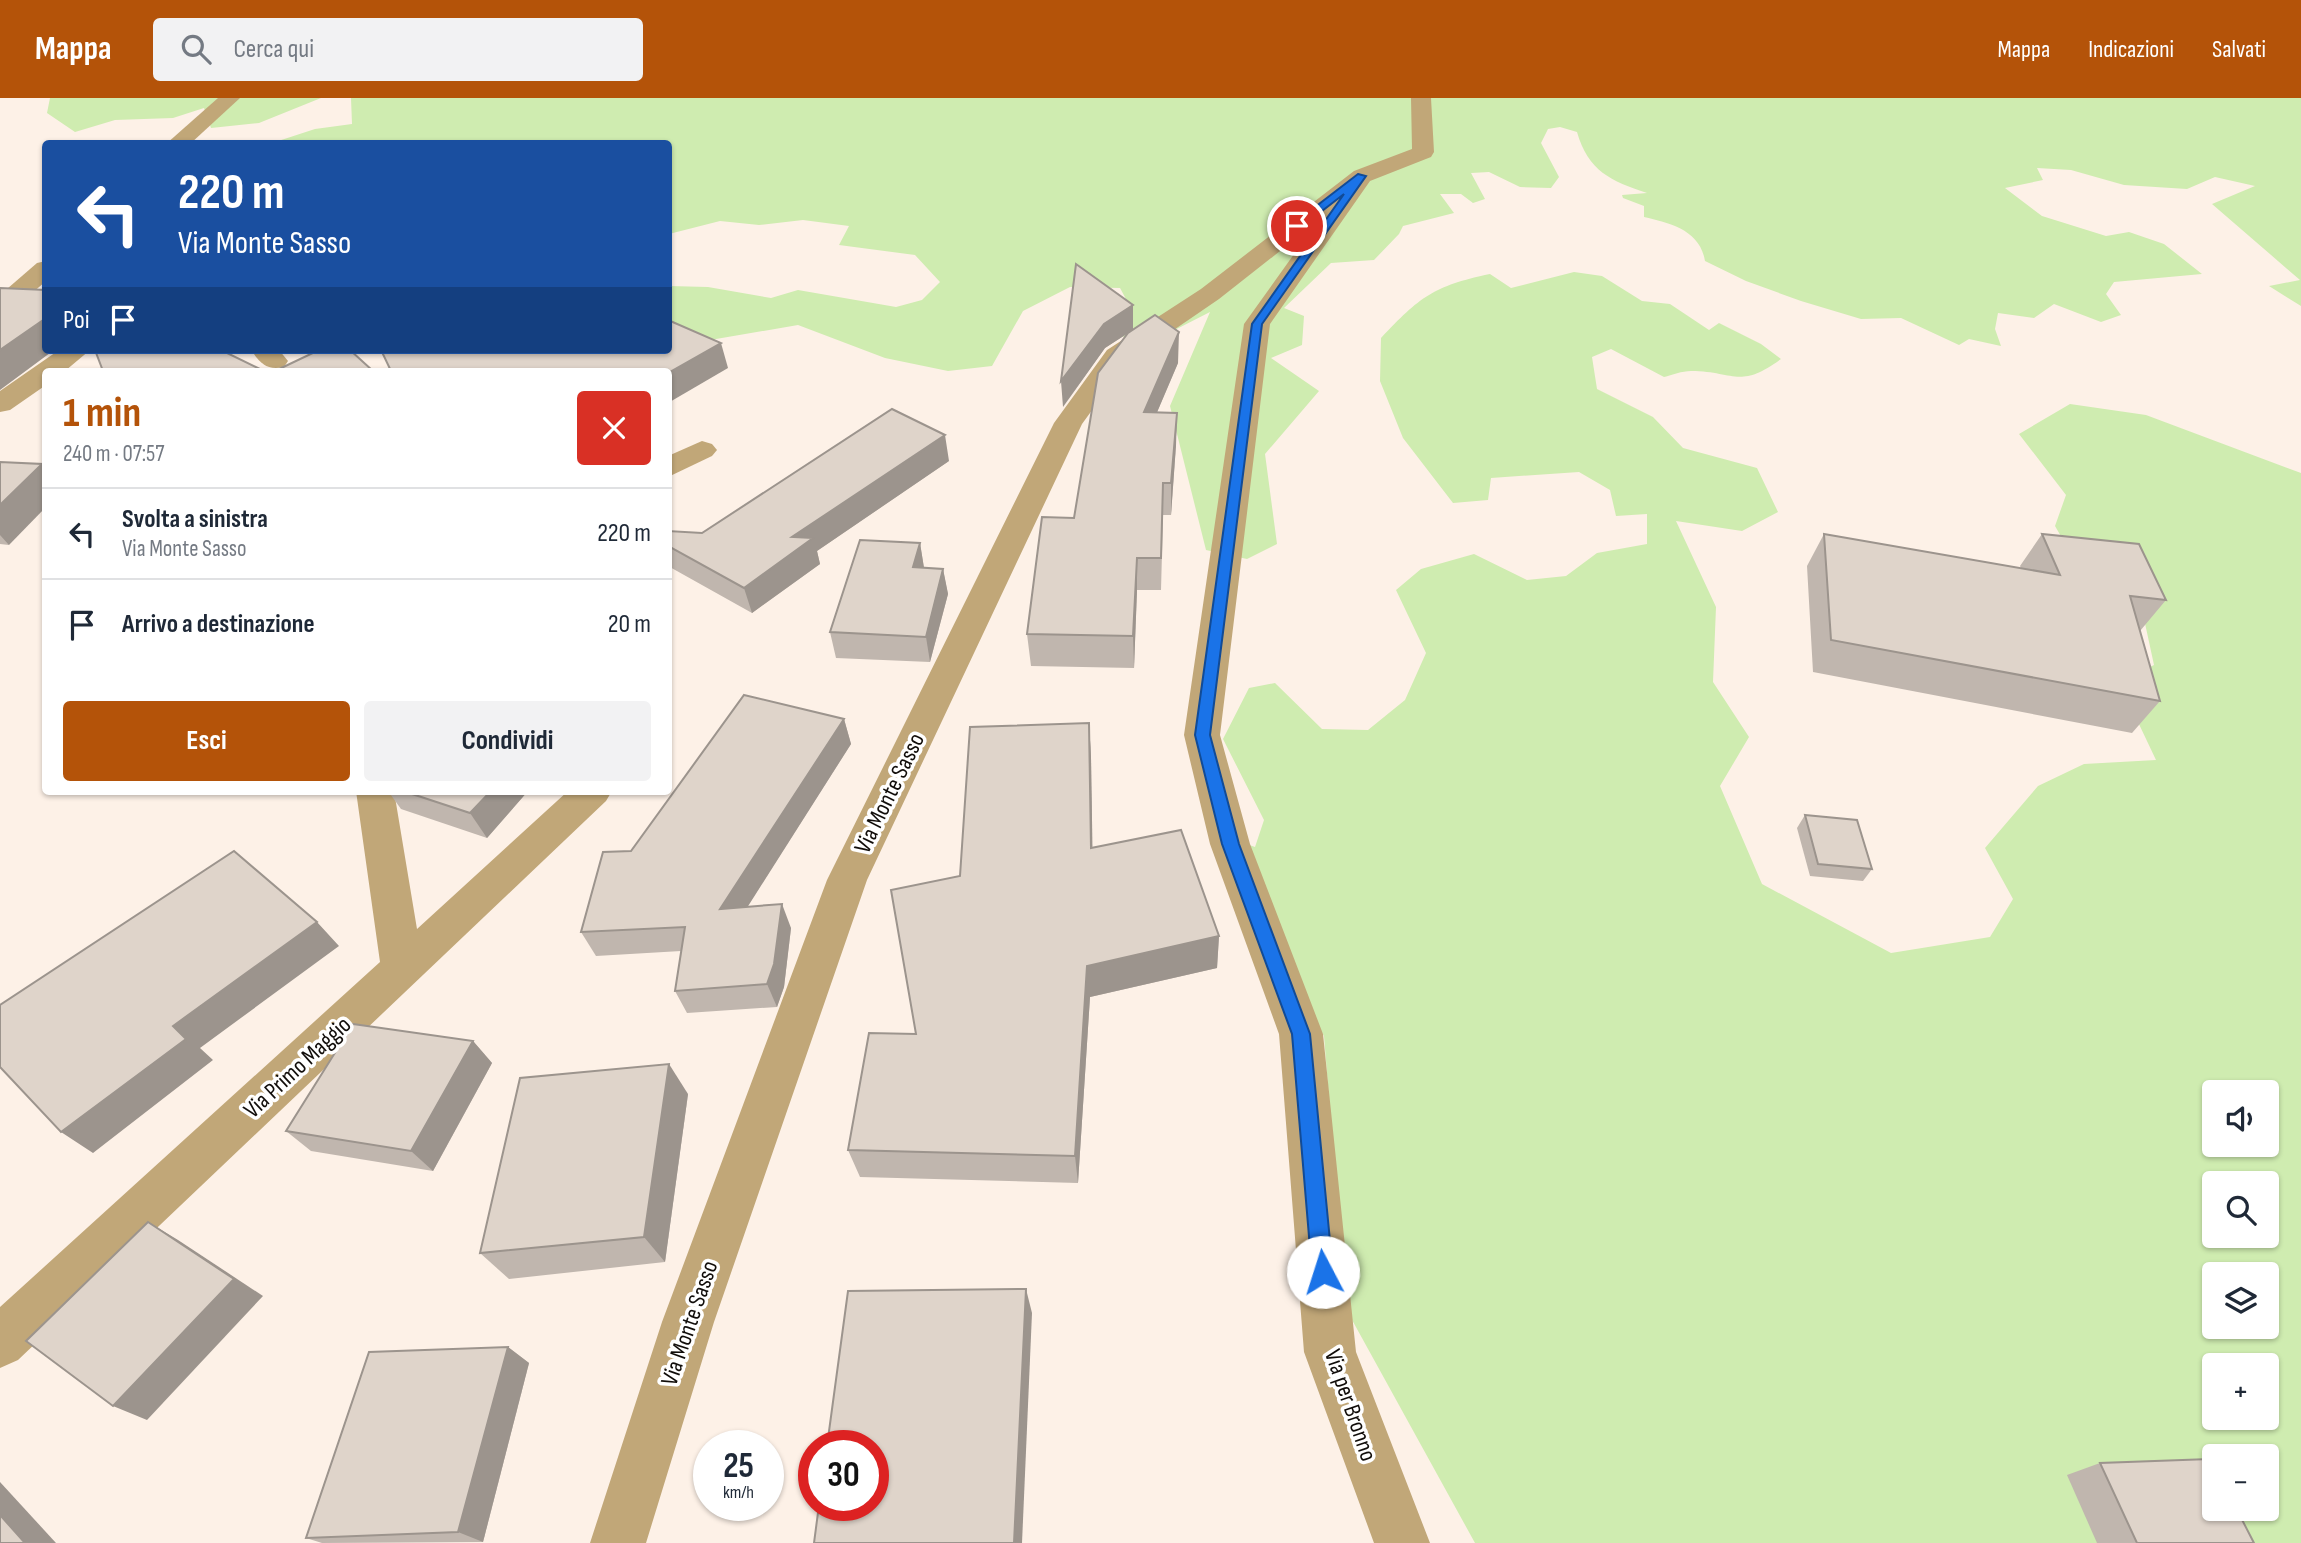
<!DOCTYPE html>
<html lang="it">
<meta charset="utf-8">
<style>
body{margin:0;font-family:"Sofia Sans Condensed",sans-serif;background:#f2f2f3;color:#1f2937;height:100vh;display:flex;flex-direction:column;font-size:26px;white-space:nowrap}
*{box-sizing:border-box;margin:0}
p{font-size:23px;color:#747a83}
.icon{flex:none;width:38px;height:38px;fill:none;stroke:currentColor;stroke-width:2;stroke-linecap:round;stroke-linejoin:round}
.map{position:relative;flex:1;overflow:hidden}
.details{position:absolute;left:42px;top:270px;width:630px;height:427px;display:flex;flex-direction:column;background:#fff;border-radius:7px;box-shadow:0 2px 5px #0004}
.details>*{flex:none}
.hud{position:absolute;left:42px;top:42px;width:630px;height:214px;border-radius:7px;box-shadow:0 2px 5px #0004;background:#1a4fa0;color:#fff;overflow:hidden}
.controls{position:absolute;left:2202px;top:982px;display:grid;gap:14px}
.controls a{display:grid;place-items:center;width:77px;height:77px;border-radius:7px;background:#fff;box-shadow:0 2px 5px #0004;font-size:35px}
.speed{position:absolute;left:693px;top:1332px;display:flex;gap:14px;font-size:35px;font-weight:700;text-align:center}
.speed>*{display:grid;place-content:center;width:91px;height:91px;border-radius:50%;background:#fff;box-shadow:0 2px 5px #0004;line-height:1}
.speed small{font-size:18px;font-weight:400}
.speed .limit{border:10px solid #d22;background:#fff;color:#111}
.pin{position:absolute;display:grid;place-items:center;width:60px;height:60px;color:#fff;margin:-30px;border:4px solid #fff;border-radius:50%;box-shadow:0 2px 7px #0007}
.me{position:absolute;width:77px;margin:-38px;rotate:355deg;stroke-linejoin:round;filter:drop-shadow(0 0 5px #0008)}
.turn{display:flex;align-items:center;gap:24px;height:147px;padding:0 21px;font-size:32px}
.turn .icon{width:91px;height:91px;stroke-width:2.5}
.turn b{display:block;font-size:49px;line-height:60px}
.then{display:flex;align-items:center;height:66px;padding:0 21px;background:#0003;gap:14px;font-size:26px}
.round{display:grid;place-items:center;flex:none;width:74px;height:74px;border-radius:7px;background:#f2f2f3}
.headline{display:flex;align-items:center;justify-content:space-between;height:119px;padding:0 21px}
h1{font-size:42px;font-weight:700;line-height:52px;color:#b45309}
.cta{display:flex;gap:14px;margin-top:auto;padding:14px 21px}
.cta a{flex:1;height:80px;border-radius:7px;background:#b45309;color:#fff;font-size:28px;font-weight:700;line-height:80px;text-align:center}
.cta a+a{background:#f2f2f3;color:#1f2937}
ul{padding:0;list-style:none}
li{display:flex;align-items:center;gap:21px;height:91px;padding:0 21px;border-top:2px solid #e0e1e3}
li div{flex:1}
li b{display:block;font-size:26px}
li em{font-style:normal}
header{display:flex;align-items:center;gap:42px;box-sizing:border-box;height:98px;padding:0 35px;background:#b45309;color:#fff}
header strong{font-size:33px}
nav{display:flex;gap:38px;margin-inline-start:auto;font-size:24px}
.search{width:490px;height:63px;background:#f2f2f3;display:flex;align-items:center;gap:18px;box-sizing:border-box;padding:0 24px;border-radius:7px;color:#747a83;font-size:26px}
.map>svg:first-child{display:block}
</style>
<header>
<strong>Mappa</strong>
<div class="search"><svg class="icon" aria-label="search" viewBox="0 0 24 24"><circle cx="10" cy="10" r="6"/><path d="M15 15l6 6"/></svg>Cerca qui</div>
<nav><a>Mappa</a><a>Indicazioni</a><a>Salvati</a></nav>
</header>
<div class="map">
<svg width="2301" height="1445" viewBox="0 0 2301 1445">
<rect width="100%" height="100%" fill="#fdf1e7"/>
<!-- green -->
<g fill="#cfecb0" fill-rule="evenodd">
<polygon points="50,0 321,0 259,25 211,30 204,10 173,20 115,22 75,34 47,15"/>
<path d="M351,0H2301V208L2269,188L2300,182L2212,106L2255,88L2215,79L2187,91L2124,87L2071,72L2037,70L2043,82L2005,90L2042,118L2106,138L2129,134L2164,146L2202,176L2114,184L2106,196L2121,217L2101,224L2054,206L2034,220L1998,215L1995,231L2001,248L1969,241L1959,247L1901,220L1861,221L1801,203L1746,183L1705,163C1700,132 1670,125 1644,119V108L1623,100L1622,97L1647,95C1611,83 1588,73 1577,34L1560,29L1548,31L1541,45L1559,79L1551,90L1520,89L1489,74L1471,75L1485,101L1473,105L1461,96H1440L1454,115L1403,128L1399,136L1374,162L1331,165L1284,210L1304,218L1302,247L1271,260L1319,293L1265,356L1277,446L1247,461L1206,452L1170,308L1210,214L1159,240L1123,239L1133,214L1120,190L1070,189L1023,213L992,268L948,273L885,260L798,227L687,246L669,238V188L708,189L771,200L798,192L896,209L922,202L940,184L915,157L839,147L849,128L803,122L759,127L720,123L669,136L668,46H269L315,31L352,26Z"/>
<path d="M1574,174L1602,178L1642,203L1670,206L1709,232L1719,225L1761,246L1781,261C1739,292 1734,273 1691,273C1682,273 1672,277 1664,279L1611,251L1592,259L1597,291L1653,319L1683,350L1757,370L1778,414L1742,433L1676,423L1716,509L1713,584L1749,639L1720,688L1762,786L1891,855L1990,839L2013,801L1985,750L2038,688L2084,666L2156,662L2119,584L2154,567L2138,493L2077,466L2055,428L2066,397L2019,336L2070,306L2146,317L2301,375V1445H1475L1346,1211L1324,938L1209,733L1255,749L1264,722L1223,641L1249,590L1275,585L1322,631L1368,632L1405,602L1426,555L1396,492L1421,471L1474,456L1527,482L1566,478L1597,455L1647,446V416L1616,418L1610,392L1579,374L1491,380L1488,402L1453,405L1403,340L1380,283L1381,240C1420,199 1433,188 1490,176L1511,190ZM2214,994H2266V1046H2214ZM2214,1085H2266V1138H2214ZM2214,1176H2266V1228H2214ZM2214,1267H2266V1320H2214ZM2214,1358H2266V1410H2214Z"/>
</g>
<g fill="none" stroke-linecap="round" stroke-linejoin="round">
<!-- minor -->
<g fill="#c1a778" fill-rule="evenodd">
<polygon points="218,0 240,0 190,46 166,46"/>
<polygon points="1411,0 1431,0 1434,54 1431,59 1370,83 1270,226 1220,637 1250,746 1323,936 1356,1254 1430,1445 1374,1445 1304,1254 1279,936 1210,746 1184,637 1244,226 1317,124 1219,201 1127,264 1082,326 867,782 714,1224 646,1445 590,1445 662,1224 827,782 1054,325 1107,252 1201,191 1354,73 1412,51"/>
<polygon points="46,163 46,183 9,215 0,218 0,197 37,165"/>
<polygon points="59,252 90,252 65,273 46,273 46,287 10,312 0,314 0,293"/>
<path d="M251,252H279L288,263L284,269C267,273 260,265 251,252Z"/>
<polygon points="702,343 712,346 717,352 712,358 668,379 668,358"/>
<polygon points="356,693 394,693 417,831 568,693 612,693 606,703 18,1262 0,1270 0,1209 380,864"/>
</g>
</g>
<!-- wall -->
<g fill="#c0b6ae">
<polygon points="1133,207 1133,232 1178,265 1157,314 1176,347 1171,417 1163,417 1161,492 1137,492 1134,570 1031,568 1027,536 1074,420 1128,235 1105,250 1063,309"/>
<polygon points="949,363 817,453 820,466 752,515 668,468 668,433 702,435"/>
<polygon points="0,364 9,447 0,446"/>
<polygon points="1824,436 2021,470 2020,468 2042,436 2166,502 2140,533 2160,603 2132,635 1813,574 1807,468"/>
<polygon points="920,445 924,470 943,471 948,496 930,564 836,560 830,534"/>
<polygon points="844,621 851,646 747,809 791,830 784,889 777,909 687,915 675,893 681,853 596,858 581,834 631,753"/>
<polygon points="1089,625 1091,659 1092,750 1219,838 1217,870 1090,899 1078,1085 860,1079 848,1052 916,936"/>
<polygon points="388,693 528,693 487,740 401,711"/>
<polygon points="1805,717 1872,771 1863,783 1810,778 1797,730"/>
<polygon points="473,943 492,965 433,1073 311,1053 286,1033"/>
<polygon points="688,996 665,1164 509,1181 480,1155"/>
<polygon points="508,1249 529,1265 483,1444 322,1445 306,1440"/>
<polygon points="2100,1365 2254,1445 2097,1445 2067,1377"/>
</g>
<!-- shaded-wall -->
<g fill="#9c948d">
<polygon points="1133,207 1133,232 1105,250 1063,309 1061,283 1104,226"/>
<polygon points="46,220 46,252 54,252 0,292 0,252"/>
<polygon points="1179,234 1178,265 1144,345 1144,314"/>
<polygon points="721,245 728,270 668,305 668,275"/>
<polygon points="1177,315 1176,347 1171,417 1171,385"/>
<polygon points="945,337 949,363 817,453 820,466 752,515 744,490 792,439"/>
<polygon points="42,366 46,370 46,409 9,447 0,437 0,407"/>
<polygon points="920,445 924,470 913,469"/>
<polygon points="1137,460 1137,492 1134,570 1133,538"/>
<polygon points="943,471 948,496 930,564 926,539"/>
<polygon points="844,621 851,646 731,835 720,811"/>
<polygon points="1089,625 1091,659 1093,783 1091,750"/>
<polygon points="491,693 528,693 487,740 470,715"/>
<polygon points="782,806 791,830 784,889 777,909 767,886"/>
<polygon points="317,824 339,848 200,950 213,962 93,1055 61,1034 173,928"/>
<polygon points="1219,838 1217,870 1090,899 1078,1085 1075,1058 1087,868"/>
<polygon points="473,943 492,965 433,1073 411,1053"/>
<polygon points="669,966 688,996 665,1164 644,1139"/>
<polygon points="148,1124 178,1142 263,1198 147,1322 113,1308"/>
<polygon points="1026,1191 1032,1215 1022,1445 1014,1445"/>
<polygon points="508,1249 529,1265 483,1444 458,1434"/>
<polygon points="0,1384 56,1445 25,1445 0,1417"/>
</g>
<!-- building -->
<g fill="#dfd4ca" stroke="#9c948d" stroke-width="2">
<polygon points="1076,166 1133,207 1104,226 1061,283"/>
<polygon points="0,190 46,192 46,220 0,252"/>
<polygon points="1155,217 1179,234 1144,314 1177,315 1171,385 1163,385 1161,460 1137,460 1133,538 1027,536 1042,419 1074,420 1098,275 1128,235"/>
<polygon points="668,222 721,245 668,275 668,273 391,273 381,252 668,252"/>
<polygon points="95,252 221,252 264,273 103,273"/>
<polygon points="319,252 350,252 373,273 275,273"/>
<polygon points="892,311 945,337 792,439 813,440 744,490 668,448 668,433 702,435"/>
<polygon points="0,364 42,366 0,407"/>
<polygon points="1824,436 2060,477 2042,436 2139,446 2166,502 2130,498 2160,603 1831,542"/>
<polygon points="860,442 920,445 913,469 943,471 926,539 830,534"/>
<polygon points="744,597 844,621 720,811 782,806 774,866 767,886 675,893 685,829 581,834 603,754 631,753"/>
<polygon points="1089,625 1091,750 1181,732 1219,838 1087,868 1075,1058 848,1052 869,935 916,936 891,792 960,778 970,629"/>
<polygon points="403,693 491,693 470,715"/>
<polygon points="1805,717 1857,722 1872,771 1818,766"/>
<polygon points="234,753 317,824 173,928 186,941 61,1034 0,969 0,907"/>
<polygon points="353,926 473,943 411,1053 286,1033"/>
<polygon points="669,966 644,1139 480,1155 520,980"/>
<polygon points="148,1124 234,1181 113,1308 26,1243"/>
<polygon points="1026,1191 1014,1445 814,1445 819,1407 873,1407 873,1348 827,1348 848,1193"/>
<polygon points="508,1249 458,1434 306,1440 369,1254"/>
<polygon points="2210,1361 2214,1368 2214,1410 2236,1410 2254,1445 2137,1445 2100,1365"/>
<polygon points="0,1417 25,1445 0,1445"/>
</g>
<!-- route -->
<polygon fill="#1a73e8" stroke="#114b97" stroke-width="2" points="1358,76 1366,78 1262,226 1210,637 1239,746 1310,936 1333,1174 1330,1181 1323,1184 1315,1181 1312,1174 1292,936 1222,746 1195,637 1252,226 1344,96 1300,130 1293,130 1293,126"/>
<g text-anchor="middle" stroke-width="7" stroke-linejoin="round" paint-order="stroke">
<!-- street labels -->
<g font-size="24" fill="#110d0a" stroke="#fff">
<text transform="translate(889 695) rotate(-64)" y="8">Via Monte Sasso</text>
<text transform="translate(297 969) rotate(-43)" y="8">Via Primo Maggio</text>
<text transform="translate(689 1225) rotate(-71)" y="8">Via Monte Sasso</text>
<text transform="translate(1351 1307) rotate(71)" y="8">Via per Bronno</text>
</g>
</g>
</svg>
<div class="controls">
<a><svg class="icon" aria-label="sound" viewBox="0 0 24 24"><path d="M4 9h4l5-4v14l-5-4H4zM17 9q2 3 0 6"/></svg></a>
<a><svg class="icon" aria-label="search" viewBox="0 0 24 24"><circle cx="10" cy="10" r="6"/><path d="M15 15l6 6"/></svg></a>
<a><svg class="icon" aria-label="layers" viewBox="0 0 24 24"><path d="M12 4l9 5-9 5-9-5zM3 14l9 5 9-5"/></svg></a>
<a>+</a>
<a>−</a>
</div>
<div class="speed"><div>25<small>km/h</small></div><div class="limit">30</div></div>
<div class="pin" style="left:1297px;top:128px;background:#d93025"><svg class="icon" aria-label="arrive" viewBox="0 0 24 24"><path d="M6 21V4h12l-3 4 3 4H6"/></svg></div>
<svg class="me" style="left:1323px;top:1174px" viewBox="-20 -20 40 40"><circle r="19" fill="#fff"/><path d="M0-13L10 11 0 6-10 11z" fill="#1a73e8"/></svg>
<div class="hud">
<div class="turn"><svg class="icon" aria-label="left" viewBox="0 0 24 24"><path d="M17 20v-9H6M10 6l-5 5 5 5"/></svg><div><b>220 m</b>Via Monte Sasso</div></div>
<div class="then">Poi<svg class="icon" aria-label="arrive" viewBox="0 0 24 24"><path d="M6 21V4h12l-3 4 3 4H6"/></svg></div>
</div>
<section class="details">
<div class="headline"><div><h1>1 min</h1><p>240 m · 07:57</p></div><a class="round" style="background:#d93025;color:#fff"><svg class="icon" aria-label="close" viewBox="0 0 24 24"><path d="M6 6l12 12M18 6L6 18"/></svg></a></div>
<ul>
<li><svg class="icon" aria-label="left" viewBox="0 0 24 24"><path d="M17 20v-9H6M10 6l-5 5 5 5"/></svg><div><b>Svolta a sinistra</b><p>Via Monte Sasso</p></div><em>220 m</em></li>
<li><svg class="icon" aria-label="arrive" viewBox="0 0 24 24"><path d="M6 21V4h12l-3 4 3 4H6"/></svg><div><b>Arrivo a destinazione</b></div><em>20 m</em></li>
</ul>
<div class="cta"><a>Esci</a><a>Condividi</a></div>
</section>
</div>
